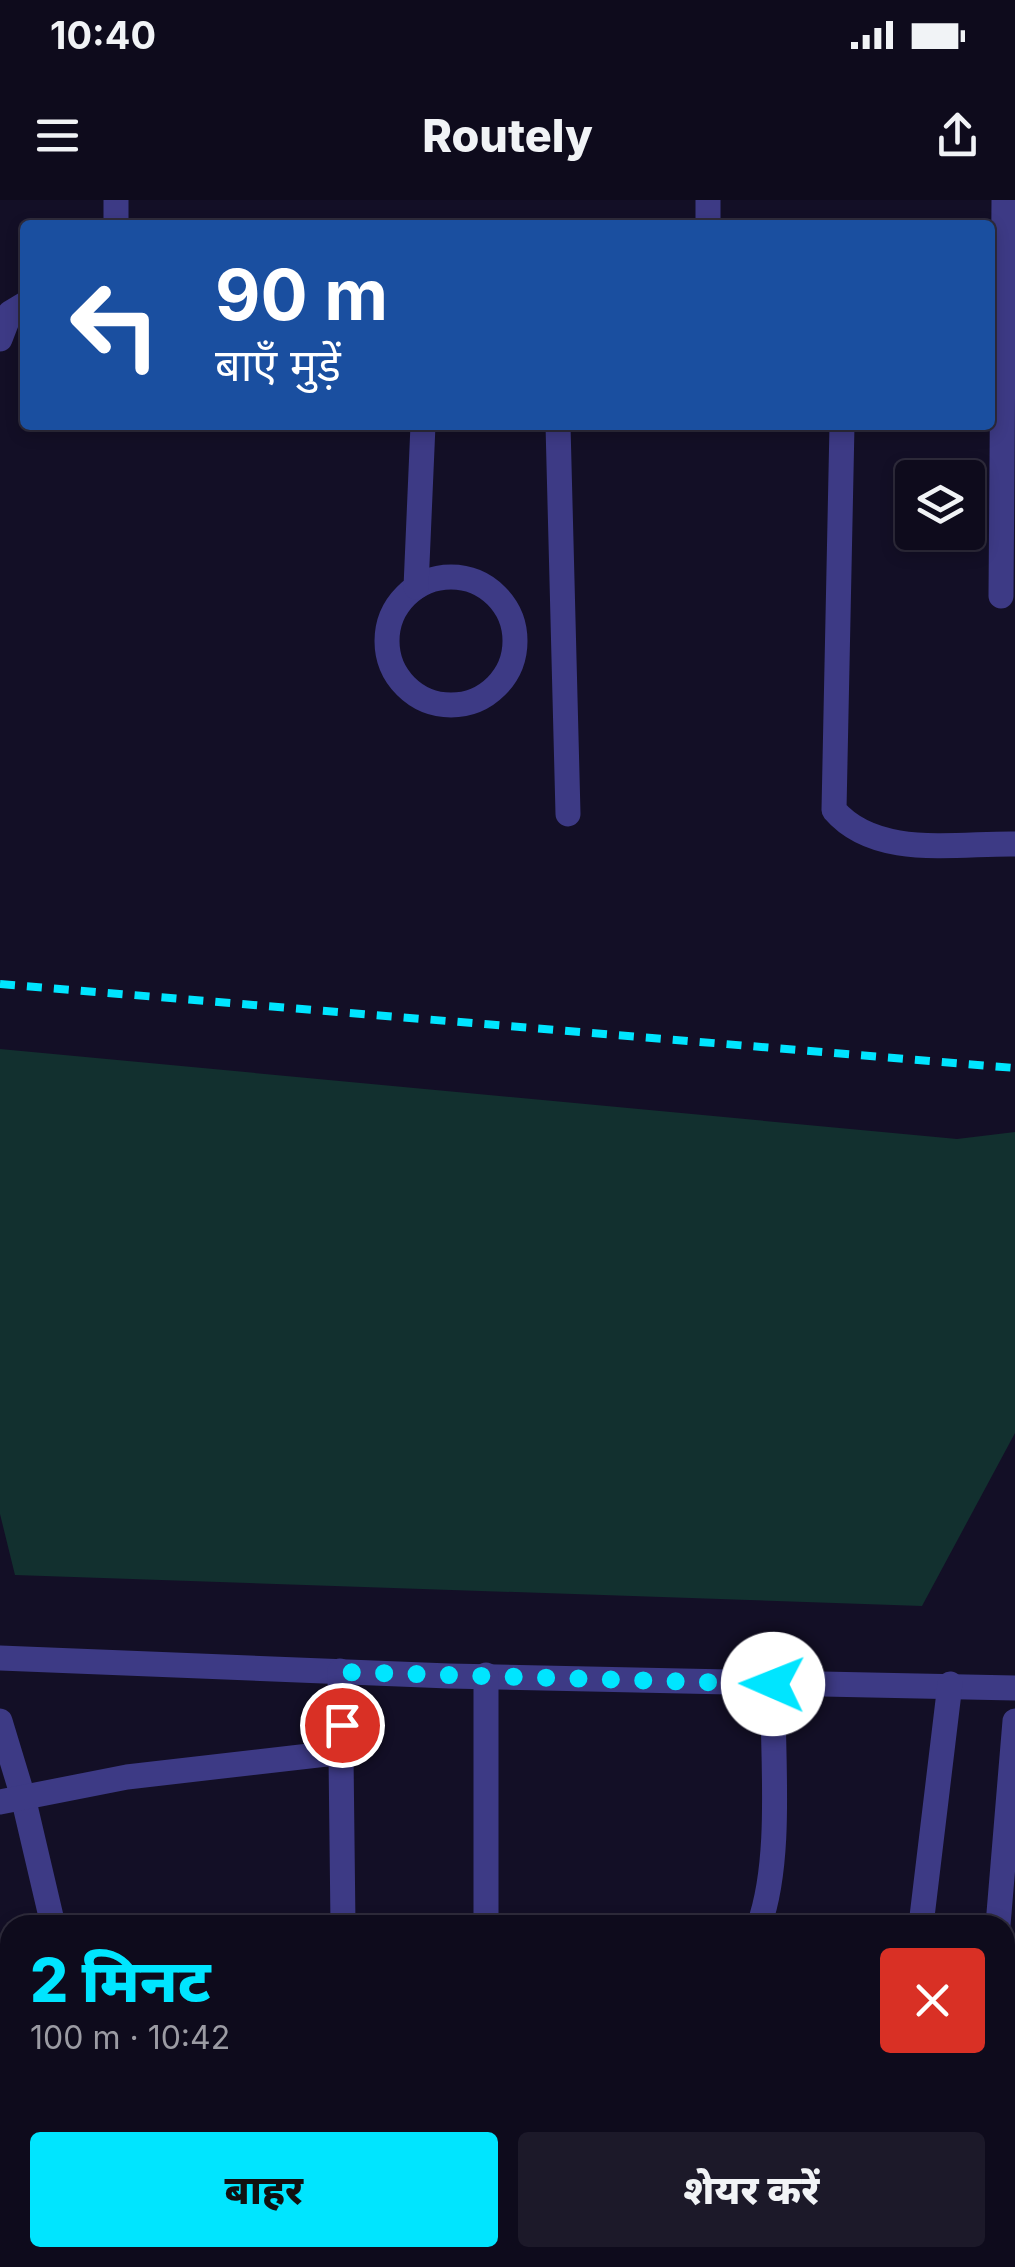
<!DOCTYPE html>
<html lang="hi">
<meta charset="utf-8">
<style>
body{margin:0;font-family:Inter,"Noto Sans Devanagari",sans-serif;background:#1c1929;color:#f1f3f6;height:100vh;display:flex;flex-direction:column;font-size:38px;white-space:nowrap}
*{box-sizing:border-box;margin:0}
p{font-size:32px;color:#9b9ba3}
.icon{flex:none;width:55px;height:55px;fill:none;stroke:currentColor;stroke-width:2;stroke-linecap:round;stroke-linejoin:round}
.map{position:relative;flex:1;overflow:hidden}
.sheet{position:absolute;left:0px;top:1715px;width:1015px;height:352px;display:flex;flex-direction:column;background:#0e0b1c;border-radius:30px 30px 0 0;box-shadow:0 5px 15px #0003,0 0 0 2px #2e2b3b}
.sheet>*{flex:none}
.banner{position:absolute;left:20px;top:20px;width:975px;height:210px;border-radius:10px;box-shadow:0 5px 15px #0003,0 0 0 2px #2e2b3b;background:#1a4fa0;color:#fff;overflow:hidden}
.controls{position:absolute;left:895px;top:260px;display:grid;gap:20px}
.controls a{display:grid;place-items:center;width:90px;height:90px;border-radius:10px;background:#0e0b1c;box-shadow:0 5px 15px #0003,0 0 0 2px #2e2b3b;font-size:50px}
.pin{position:absolute;display:grid;place-items:center;width:85px;height:85px;color:#fff;margin:-42px;border:5px solid #fff;border-radius:50%;box-shadow:0 2px 10px #0007}
.me{position:absolute;width:110px;margin:-55px;rotate:271deg;stroke-linejoin:round;filter:drop-shadow(0 0 8px #0008)}
.turn{display:flex;align-items:center;gap:35px;height:210px;padding:0 30px;font-size:45px}
.turn .icon{width:130px;height:130px;stroke-width:2.5}
.turn b{display:block;font-size:70px;line-height:85px}
.round{display:grid;place-items:center;flex:none;width:105px;height:105px;border-radius:10px;background:#1c1929}
.head{display:flex;align-items:center;justify-content:space-between;height:170px;padding:0 30px}
h1{font-size:60px;font-weight:800;line-height:75px;color:#00e5ff}
.primary-button{display:flex;gap:20px;margin-top:auto;padding:20px 30px}
.primary-button a{flex:1;height:115px;border-radius:10px;background:#00e5ff;color:#111;font-size:40px;font-weight:800;line-height:115px;text-align:center}
.primary-button a+a{background:#1c1929;color:#f1f3f6}
.status{display:flex;justify-content:space-between;align-items:center;height:70px;padding:0 50px;background:#0e0b1c;direction:ltr}
.status svg{height:28px;fill:currentColor}
header{display:flex;justify-content:space-between;align-items:center;height:130px;padding:0 30px;background:#0e0b1c;font-size:45px;font-weight:800}
.map>svg:first-child{display:block}
</style>
<div class="status"><b>10:40</b><svg viewBox="0 0 49 12"><path d="M0 12V9h3v3zM5 12V6h3v6zM10 12V3h3v9zM15 12V0h3v12zM26 1h20v11H26zM47 4h2v5h-2z"/></svg></div>
<header><svg class="icon" aria-label="menu" viewBox="0 0 24 24"><path d="M4 6h16M4 12h16M4 18h16"/></svg>Routely<svg class="icon" aria-label="share" viewBox="0 0 24 24"><path d="M12 15V3M7 8l5-5 5 5M5 13v7h14v-7"/></svg></header>
<div class="map">
<svg width="1015" height="2067" viewBox="0 0 1015 2067">
<rect width="100%" height="100%" fill="#130f26"/>
<!-- green -->
<polygon fill="#12302f" points="0,849 957,939 1015,932 1015,1233 922,1406 15,1375 0,1314"/>
<g fill="none" stroke-linecap="round" stroke-linejoin="round">
<!-- street -->
<g stroke="#3d3a85" stroke-width="25">
<polyline points="116,0 116,25"/>
<polyline points="708,0 708,25"/>
<polyline points="0,139 10,113 25,104"/>
<polyline points="558,225 568,614"/>
<path d="M842,225L834,610C876,659 956,643 1015,644"/>
<circle cx="451" cy="441" r="64"/>
<polyline points="416,387 423,225"/>
<polyline points="1001,396 1004,0"/>
<polyline points="0,1458 449,1476 1015,1488"/>
<polyline points="340,1471 343,1725"/>
<polyline points="486,1475 486,1725"/>
<polyline points="0,1521 23,1597 53,1725"/>
<polyline points="0,1602 127,1577 344,1552"/>
<path d="M759,1725C783,1658 772,1556 773,1484"/>
<polyline points="921,1725 950,1484"/>
<polyline points="998,1725 1015,1521"/>
<polyline points="0,1810 10,1808"/>
<polyline points="1005,1816 1015,1828"/>
<polyline points="1005,1994 1015,2003"/>
<polyline points="129,2058 139,2067"/>
<polyline points="276,2058 288,2065 302,2058"/>
<polyline points="415,2058 423,2067"/>
<polyline points="536,2058 545,2067"/>
<polyline points="648,2058 656,2067"/>
<polyline points="859,2067 871,2058"/>
</g>
<!-- rail -->
<polyline stroke="#00e5ff" stroke-width="8" stroke-dasharray="15 12" stroke-linecap="butt" points="0,784 1015,868"/>
</g>
<g fill="none" stroke-linecap="round" stroke-linejoin="round">
<!-- route -->
<polyline stroke="#00e5ff" stroke-width="18" stroke-dasharray="0 32.4" points="342,1525 340,1472 773,1484"/>
</g>
</svg>
<div class="controls">
<a><svg class="icon" aria-label="layers" viewBox="0 0 24 24"><path d="M12 4l9 5-9 5-9-5zM3 14l9 5 9-5"/></svg></a>
</div>
<div class="pin" style="left:342px;top:1525px;background:#d93025"><svg class="icon" aria-label="arrive" viewBox="0 0 24 24"><path d="M6 21V4h12l-3 4 3 4H6"/></svg></div>
<svg class="me" style="left:773px;top:1484px" viewBox="-20 -20 40 40"><circle r="19" fill="#fff"/><path d="M0-13L10 11 0 6-10 11z" fill="#00e5ff"/></svg>
<div class="banner">
<div class="turn"><svg class="icon" aria-label="left" viewBox="0 0 24 24"><path d="M17 20v-9H6M10 6l-5 5 5 5"/></svg><div><b>90 m</b>बाएँ मुड़ें</div></div>
</div>
<section class="sheet">
<div class="head"><div><h1>2 मिनट</h1><p>100 m · 10:42</p></div><a class="round" style="background:#d93025;color:#fff"><svg class="icon" aria-label="close" viewBox="0 0 24 24"><path d="M6 6l12 12M18 6L6 18"/></svg></a></div>
<div class="primary-button"><a>बाहर</a><a>शेयर करें</a></div>
</section>
</div>
